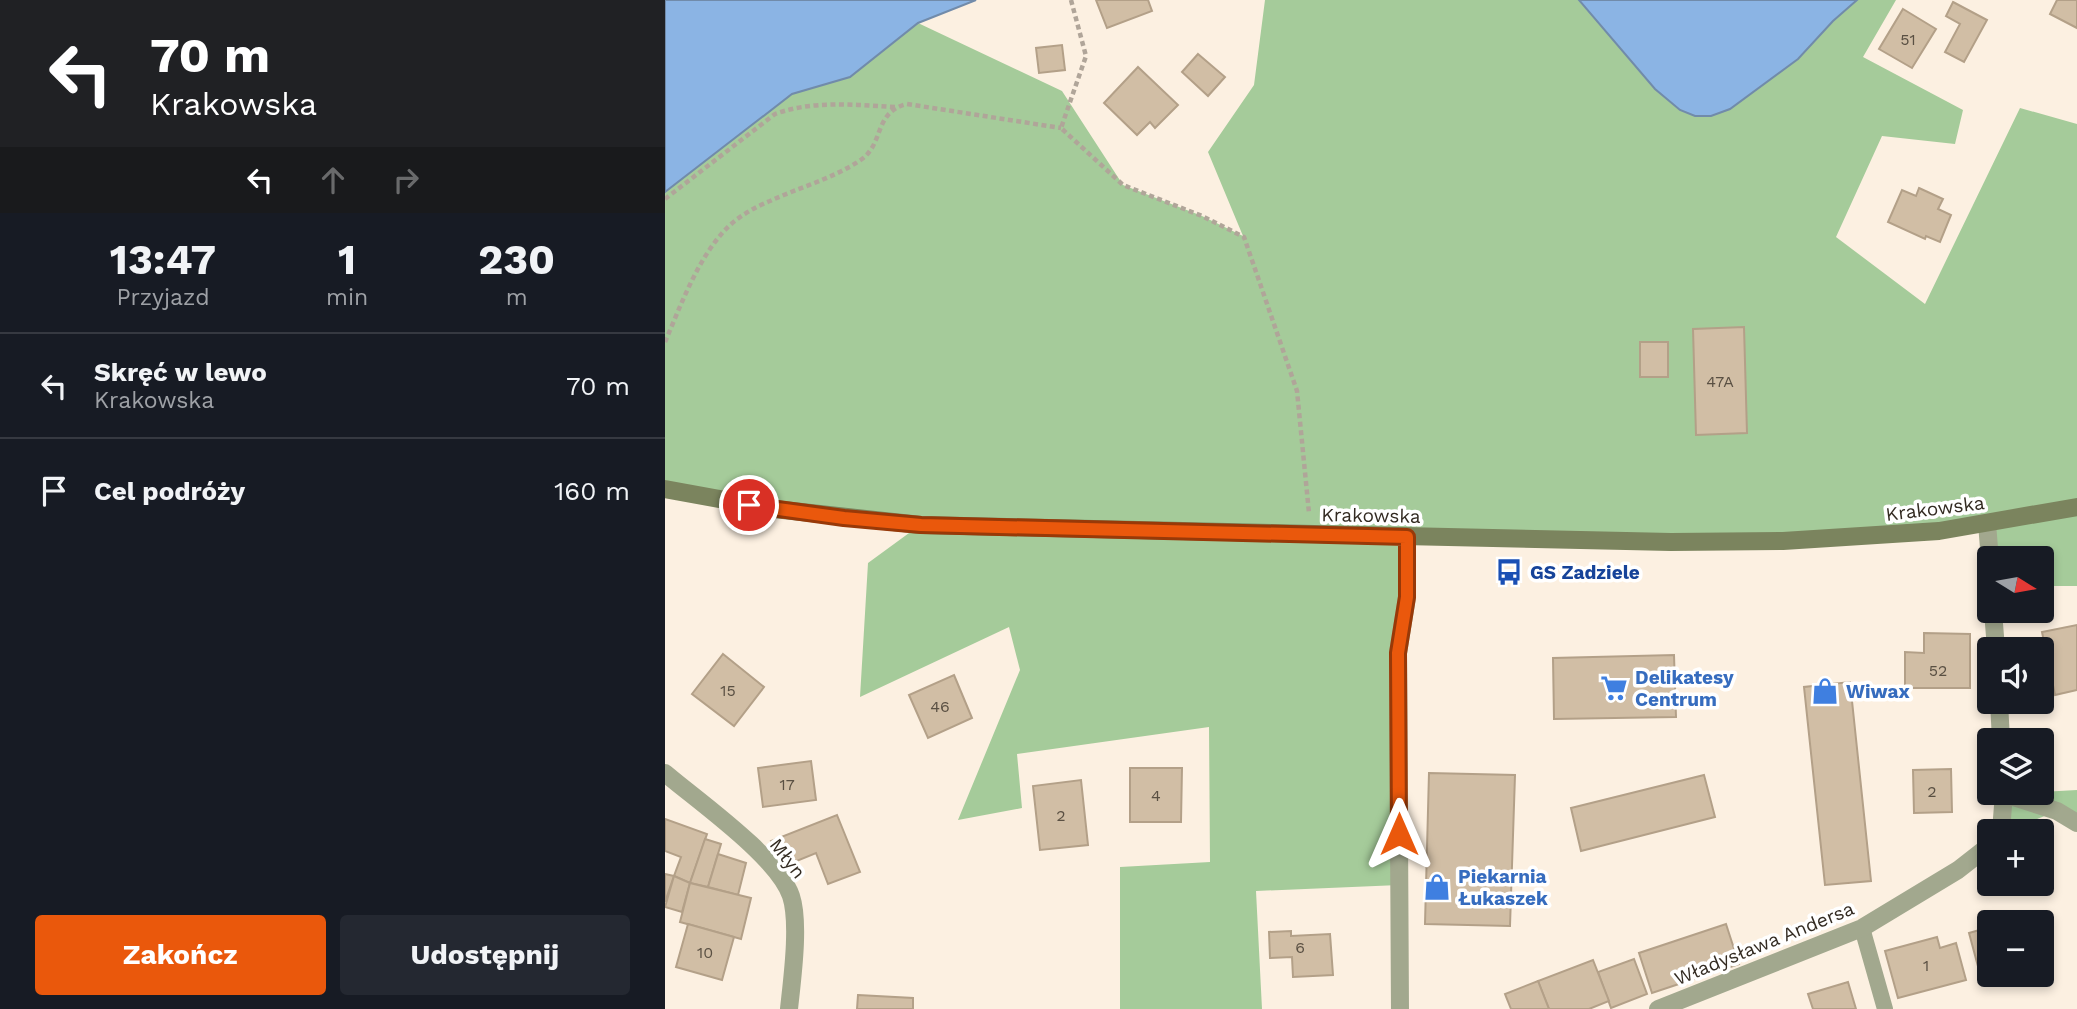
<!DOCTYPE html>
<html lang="pl">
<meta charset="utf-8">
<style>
body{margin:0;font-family:"Work Sans",sans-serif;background:#242831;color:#f1f3f6;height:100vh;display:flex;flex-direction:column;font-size:26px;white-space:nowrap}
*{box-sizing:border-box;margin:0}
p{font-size:23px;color:#9ea1a6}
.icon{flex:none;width:38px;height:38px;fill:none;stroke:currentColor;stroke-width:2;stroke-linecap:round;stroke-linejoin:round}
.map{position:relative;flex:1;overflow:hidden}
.sheet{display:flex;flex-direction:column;background:#171b24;width:665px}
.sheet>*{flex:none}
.top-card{background:#202124;color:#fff;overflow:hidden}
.needle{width:46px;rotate:101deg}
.fabs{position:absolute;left:1312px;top:546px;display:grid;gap:14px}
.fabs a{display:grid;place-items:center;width:77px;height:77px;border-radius:7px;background:#171b24;box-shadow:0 4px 10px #0003;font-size:35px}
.pin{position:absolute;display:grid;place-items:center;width:60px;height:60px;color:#fff;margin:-30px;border:4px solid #fff;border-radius:50%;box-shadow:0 2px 7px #0007}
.me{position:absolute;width:77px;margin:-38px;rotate:0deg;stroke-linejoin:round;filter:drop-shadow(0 0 5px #0008)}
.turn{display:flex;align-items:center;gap:24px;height:147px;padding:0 35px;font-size:32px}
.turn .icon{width:91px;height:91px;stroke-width:2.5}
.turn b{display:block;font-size:49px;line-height:60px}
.lanes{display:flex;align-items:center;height:66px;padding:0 35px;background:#0003;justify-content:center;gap:35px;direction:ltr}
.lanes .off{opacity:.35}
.eta{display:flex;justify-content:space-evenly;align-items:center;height:119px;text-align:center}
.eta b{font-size:42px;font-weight:700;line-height:49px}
.primary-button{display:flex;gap:14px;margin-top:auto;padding:14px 35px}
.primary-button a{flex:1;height:80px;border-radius:7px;background:#ea580c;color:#fff;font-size:28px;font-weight:700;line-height:80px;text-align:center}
.primary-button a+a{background:#242831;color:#f1f3f6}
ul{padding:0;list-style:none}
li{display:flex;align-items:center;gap:21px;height:105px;padding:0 35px;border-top:2px solid #363941}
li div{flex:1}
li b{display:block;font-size:26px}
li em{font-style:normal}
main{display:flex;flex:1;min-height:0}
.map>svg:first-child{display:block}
</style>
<main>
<section class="sheet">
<div class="top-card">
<div class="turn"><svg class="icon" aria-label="left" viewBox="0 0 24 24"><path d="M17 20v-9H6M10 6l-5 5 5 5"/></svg><div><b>70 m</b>Krakowska</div></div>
<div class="lanes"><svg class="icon" aria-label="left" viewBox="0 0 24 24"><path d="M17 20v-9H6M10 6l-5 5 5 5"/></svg><svg class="icon off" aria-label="ahead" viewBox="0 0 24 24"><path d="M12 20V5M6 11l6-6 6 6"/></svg><svg class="icon off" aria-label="right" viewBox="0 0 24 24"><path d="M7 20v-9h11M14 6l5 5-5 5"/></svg></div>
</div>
<div class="eta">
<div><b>13:47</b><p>Przyjazd</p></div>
<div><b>1</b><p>min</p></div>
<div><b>230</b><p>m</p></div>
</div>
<ul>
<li><svg class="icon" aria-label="left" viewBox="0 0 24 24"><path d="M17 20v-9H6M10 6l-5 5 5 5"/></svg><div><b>Skręć w lewo</b><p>Krakowska</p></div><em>70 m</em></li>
<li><svg class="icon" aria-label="arrive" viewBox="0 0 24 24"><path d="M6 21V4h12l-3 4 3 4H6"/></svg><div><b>Cel podróży</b></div><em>160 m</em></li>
</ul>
<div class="primary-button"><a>Zakończ</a><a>Udostępnij</a></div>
</section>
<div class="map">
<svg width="1412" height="1009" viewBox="0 0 1412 1009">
<rect width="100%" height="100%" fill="#fcf0e1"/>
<!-- green -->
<g fill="#a5cb9a">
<polygon points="600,0 914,0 990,89 1030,116 1046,116 1065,109 1192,0 1231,0 1198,57 1298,110 1290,144 1217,136 1171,237 1260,304 1355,108 1412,124 1412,586 1377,586 1377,558 1325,558 1322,524 1274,531 742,537 734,885 591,891 597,1009 455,1009 455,867 545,862 544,727 352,754 357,808 293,820 355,670 344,627 195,697 203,563 255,525 32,496 0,480 0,192 127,94 184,77 253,23 397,91 458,185 537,216 578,236 543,152 589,85"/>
<path d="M1412,790V823L1392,811C1377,816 1349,831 1336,831L1339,794Z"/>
</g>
<!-- water -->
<g fill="#8bb4e4" stroke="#718baa" stroke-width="2">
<polygon points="0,0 311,0 253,23 185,77 127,94 0,192"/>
<polygon points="914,0 1192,0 1168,21 1133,59 1065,109 1046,116 1030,116 1015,110 990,89"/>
</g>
<!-- building -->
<g fill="#d1bea5" stroke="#b3a088" stroke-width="2">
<polygon points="431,0 483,0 487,11 442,28"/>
<polygon points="1392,0 1412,0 1412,28 1385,14"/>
<polygon points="1288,2 1322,20 1299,62 1280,52 1295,24 1281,16"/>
<polygon points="1238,9 1271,29 1247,68 1214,49"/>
<polygon points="397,45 400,70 374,73 371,48"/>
<polygon points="533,54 560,77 543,96 517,72"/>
<polygon points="473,67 513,105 490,128 485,122 472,135 439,103"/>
<polygon points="1254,188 1278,199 1273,209 1286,215 1275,242 1261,236 1260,239 1223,222 1237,190 1251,196"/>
<polygon points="1079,327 1082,433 1031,435 1028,329"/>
<rect x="975" y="342" width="28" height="35"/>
<polygon points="1412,625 1412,690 1390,695 1377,632"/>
<polygon points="1259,633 1305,634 1305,688 1240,688 1240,652 1259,653"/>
<polygon points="58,654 99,687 69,726 27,694"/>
<polygon points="1009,655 1011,717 889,719 888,658"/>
<polygon points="289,675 307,718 263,738 244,695"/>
<polygon points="1185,682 1206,881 1160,885 1139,687"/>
<polygon points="146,761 151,800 98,807 93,768"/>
<polygon points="465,768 517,768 516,822 465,822"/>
<polygon points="1286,769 1287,812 1249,813 1248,770"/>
<polygon points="764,773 850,775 845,926 760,924"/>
<polygon points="1039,775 1050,817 916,851 906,808"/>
<polygon points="416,780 423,845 375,850 368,786"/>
<polygon points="172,815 195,872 163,884 151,853 117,867 106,841"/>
<polygon points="0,819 42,834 25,883 9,876 16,857 0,851"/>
<polygon points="40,839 56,844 43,887 25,883"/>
<polygon points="53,854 81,863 73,895 43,887"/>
<polygon points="0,874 9,876 0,902"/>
<polygon points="9,876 25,883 17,912 0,907"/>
<polygon points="25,883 86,898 76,939 15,922"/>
<polygon points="23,924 69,937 57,980 11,967"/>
<polygon points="1061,924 1074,964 987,993 974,953"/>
<polygon points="1325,927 1325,975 1354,975 1318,985 1304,933"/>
<polygon points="626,931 626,936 665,934 668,975 628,977 627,957 605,958 604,932"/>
<polygon points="1272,937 1275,948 1291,943 1301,980 1233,998 1220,951"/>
<polygon points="969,959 982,994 946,1008 933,972"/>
<polygon points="928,960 944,1001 924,1009 884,1009 873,981"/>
<polygon points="873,981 884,1009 846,1009 840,994"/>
<polygon points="1183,982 1191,1009 1148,1009 1143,994"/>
<polygon points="193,995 248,998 248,1009 192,1009"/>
</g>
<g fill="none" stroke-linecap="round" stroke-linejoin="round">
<!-- path -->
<g stroke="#b0a599" stroke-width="4.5" stroke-dasharray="5 3.5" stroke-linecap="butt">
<polyline points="406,0 421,56 396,128 458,185 537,216 579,237 632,391 644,513"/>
<path d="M0,199L110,114C148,100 190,105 230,107"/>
<path d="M0,342C16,305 32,260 60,230C72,217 90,207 105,201C135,187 170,178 197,159C219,143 209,112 242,104L396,128"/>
</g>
<!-- lane -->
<polyline stroke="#a2a88e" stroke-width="16" points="1197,928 1220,1009"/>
<!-- street -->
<g stroke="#a2a88e" stroke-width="18">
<polyline points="1322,523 1325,561"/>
<polyline points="1328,611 1331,649"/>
<polyline points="1334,702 1336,740"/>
<path d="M0,773C33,801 113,857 126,896C135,923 127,980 124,1009"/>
<polyline points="1339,794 1392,811 1412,823"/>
<polyline points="1336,831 1339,793"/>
<polyline points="735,1009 733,653 742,597 742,537"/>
<polyline points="993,1009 1197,928 1293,870 1325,845"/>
</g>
<!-- secondary -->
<polyline stroke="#7b845e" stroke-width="18" points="0,489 109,509 256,525 1006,542 1118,541 1274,531 1412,507"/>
</g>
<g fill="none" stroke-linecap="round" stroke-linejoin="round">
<defs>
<polyline id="route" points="84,505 179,518 256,525 742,537 742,597 733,653 734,834"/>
</defs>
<!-- route casing -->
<use href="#route" stroke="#983908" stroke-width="18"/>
<!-- route -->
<use href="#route" stroke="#ea580c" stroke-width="12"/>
</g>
<!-- icons -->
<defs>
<symbol id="bus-bare" viewBox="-9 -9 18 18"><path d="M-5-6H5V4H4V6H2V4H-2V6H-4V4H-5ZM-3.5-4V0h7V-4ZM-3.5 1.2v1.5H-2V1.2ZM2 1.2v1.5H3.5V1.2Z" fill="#1a4fb4" stroke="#fff" stroke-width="2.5" paint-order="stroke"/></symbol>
<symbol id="supermarket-bare" viewBox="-9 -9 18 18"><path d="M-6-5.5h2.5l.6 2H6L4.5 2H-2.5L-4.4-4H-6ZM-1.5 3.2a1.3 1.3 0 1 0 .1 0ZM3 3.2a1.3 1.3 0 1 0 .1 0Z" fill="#3f7fe0" stroke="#fff" stroke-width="2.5" paint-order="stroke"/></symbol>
<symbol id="shop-bare" viewBox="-9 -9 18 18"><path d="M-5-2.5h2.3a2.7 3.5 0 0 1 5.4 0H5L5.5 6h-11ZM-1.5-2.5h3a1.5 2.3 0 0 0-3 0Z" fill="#3f7fe0" stroke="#fff" stroke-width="2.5" paint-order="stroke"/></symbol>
</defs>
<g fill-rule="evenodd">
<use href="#bus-bare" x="825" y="553" width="38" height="38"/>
<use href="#supermarket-bare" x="930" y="669" width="38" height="38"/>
<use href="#shop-bare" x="1141" y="672" width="38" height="38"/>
<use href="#shop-bare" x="753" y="868" width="38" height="38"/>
</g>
<g text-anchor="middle" stroke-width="7" stroke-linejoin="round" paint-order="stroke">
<!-- number labels -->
<g font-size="16" fill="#5a5043">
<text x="1243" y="45">51</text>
<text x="1055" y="387">47A</text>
<text x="1273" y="676">52</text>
<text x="63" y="696">15</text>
<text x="275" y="712">46</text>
<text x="122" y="790">17</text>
<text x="1267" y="797">2</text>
<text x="491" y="801">4</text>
<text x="396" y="821">2</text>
<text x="635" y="953">6</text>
<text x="40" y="958">10</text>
<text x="1261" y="971">1</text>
</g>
<!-- street labels -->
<g font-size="19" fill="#332b22" stroke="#fff">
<text transform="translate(1270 508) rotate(-7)" y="7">Krakowska</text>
<text transform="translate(706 515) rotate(1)" y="7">Krakowska</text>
<text transform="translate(123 858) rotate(52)" y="7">Młyn</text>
<text transform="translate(1099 943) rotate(-22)" y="7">Władysława Andersa</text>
</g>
<!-- transit labels -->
<g font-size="19" font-weight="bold" fill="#164399" stroke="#fff" text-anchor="start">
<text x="865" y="579">GS Zadziele</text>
</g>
<!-- shop labels -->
<g font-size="19" font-weight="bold" fill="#366cbe" stroke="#fff" text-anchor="start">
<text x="970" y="684">Delikatesy<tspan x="970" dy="22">Centrum</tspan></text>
<text x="1181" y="698">Wiwax</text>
<text x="793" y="883">Piekarnia<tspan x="793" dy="22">Łukaszek</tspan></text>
</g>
</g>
</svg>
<div class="fabs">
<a><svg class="needle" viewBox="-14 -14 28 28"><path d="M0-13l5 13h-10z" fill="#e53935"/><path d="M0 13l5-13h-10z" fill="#9ea1a6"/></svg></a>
<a><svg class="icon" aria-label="sound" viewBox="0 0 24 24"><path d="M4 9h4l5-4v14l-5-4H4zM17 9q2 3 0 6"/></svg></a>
<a><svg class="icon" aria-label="layers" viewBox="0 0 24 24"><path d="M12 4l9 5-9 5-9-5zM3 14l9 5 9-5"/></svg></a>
<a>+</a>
<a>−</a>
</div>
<div class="pin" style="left:84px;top:505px;background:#d93025"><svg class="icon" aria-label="arrive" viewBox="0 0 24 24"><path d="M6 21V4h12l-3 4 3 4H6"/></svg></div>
<svg class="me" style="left:734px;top:834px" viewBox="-20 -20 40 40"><path d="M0-17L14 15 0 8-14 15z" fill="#ea580c" stroke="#fff" stroke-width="4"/></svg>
</div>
</main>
